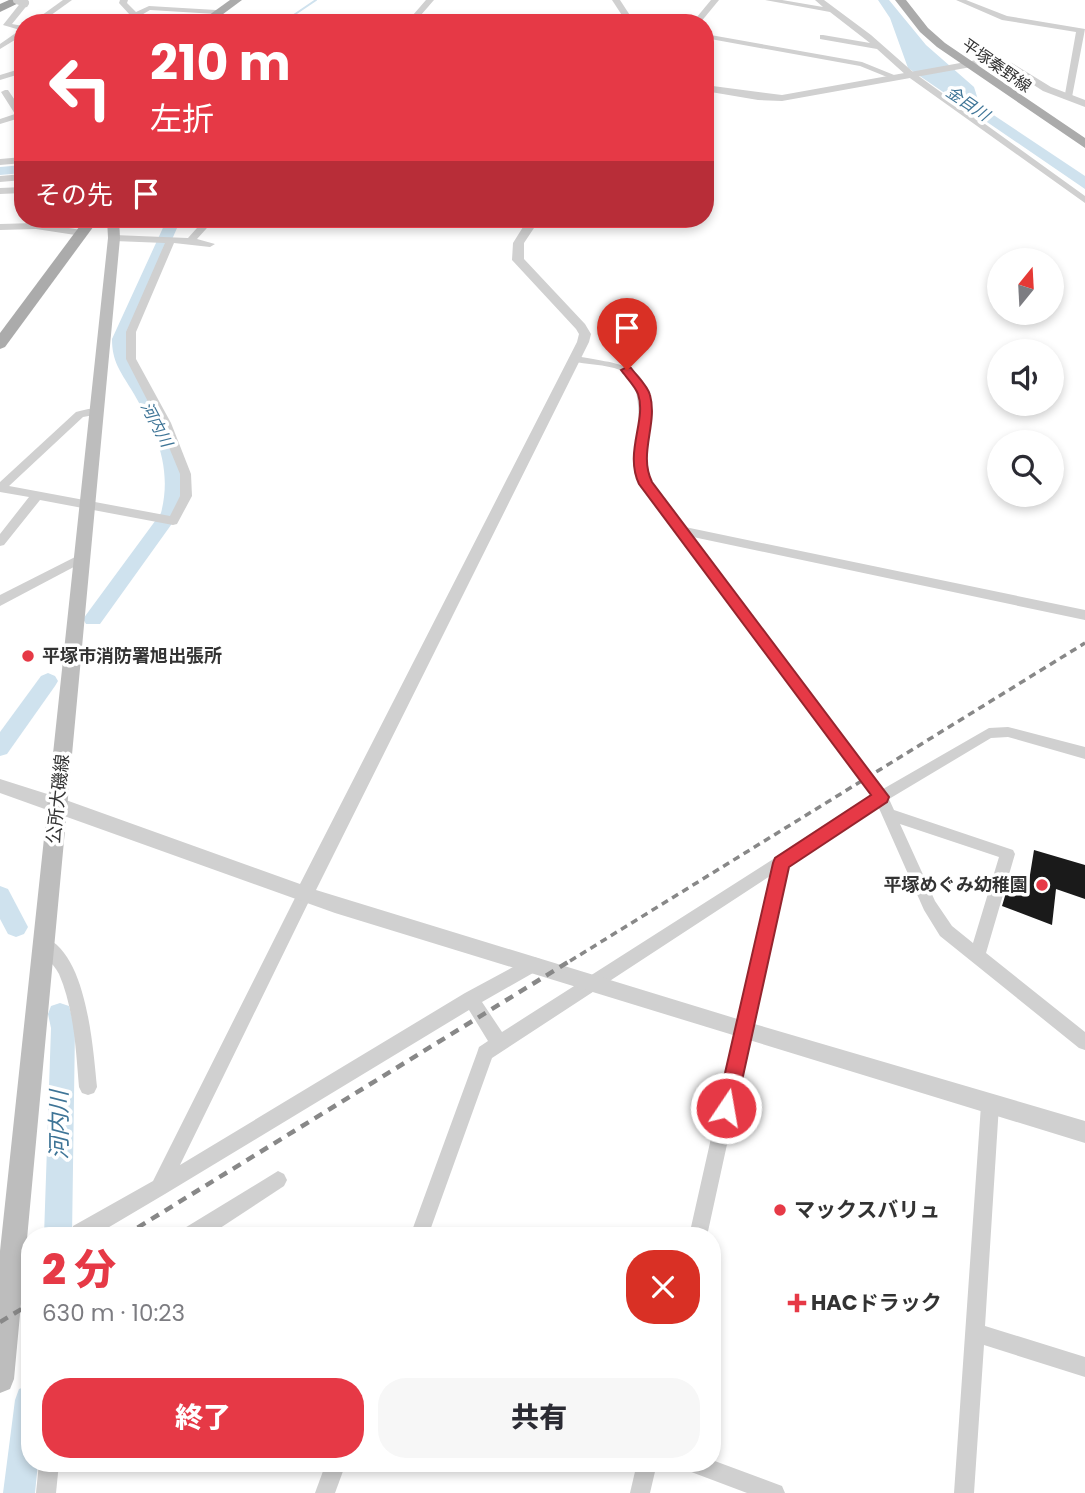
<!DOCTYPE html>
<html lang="ja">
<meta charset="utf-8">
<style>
body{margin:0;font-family:Poppins,"Noto Sans JP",sans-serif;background:#f7f7f7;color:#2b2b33;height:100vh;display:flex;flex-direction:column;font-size:26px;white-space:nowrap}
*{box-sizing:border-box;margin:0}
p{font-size:23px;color:#7c7c81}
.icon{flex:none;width:38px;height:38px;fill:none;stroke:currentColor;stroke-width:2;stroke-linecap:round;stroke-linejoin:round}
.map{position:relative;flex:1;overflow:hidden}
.details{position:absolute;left:21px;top:1227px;width:700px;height:245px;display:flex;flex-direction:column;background:#fff;border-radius:28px;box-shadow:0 4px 10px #0003}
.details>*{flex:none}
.top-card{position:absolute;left:14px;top:14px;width:700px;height:214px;border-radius:28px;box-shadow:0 4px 10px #0003;background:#e63946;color:#fff;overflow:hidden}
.needle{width:46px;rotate:18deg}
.buttons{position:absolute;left:987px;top:248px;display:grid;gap:14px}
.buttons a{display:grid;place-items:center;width:77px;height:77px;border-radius:50%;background:#fff;box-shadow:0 4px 10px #0003;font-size:35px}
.pin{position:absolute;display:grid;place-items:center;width:60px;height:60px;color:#fff;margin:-72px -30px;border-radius:50% 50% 50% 0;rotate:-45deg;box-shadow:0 0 7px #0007}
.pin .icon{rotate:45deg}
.me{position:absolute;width:77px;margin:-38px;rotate:12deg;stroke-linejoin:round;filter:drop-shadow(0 0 5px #0008)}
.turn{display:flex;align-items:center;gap:24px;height:147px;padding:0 21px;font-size:32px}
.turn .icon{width:91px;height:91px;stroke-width:2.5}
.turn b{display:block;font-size:49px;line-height:60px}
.then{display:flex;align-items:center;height:66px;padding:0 21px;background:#0003;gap:14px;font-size:26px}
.round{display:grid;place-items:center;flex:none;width:74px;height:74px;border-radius:28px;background:#f7f7f7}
.overview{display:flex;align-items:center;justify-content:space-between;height:119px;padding:0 21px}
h1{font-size:42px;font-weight:800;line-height:52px;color:#e63946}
.action{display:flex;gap:14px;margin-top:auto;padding:14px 21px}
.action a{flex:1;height:80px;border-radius:28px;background:#e63946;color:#fff;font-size:28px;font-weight:800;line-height:80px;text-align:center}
.action a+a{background:#f7f7f7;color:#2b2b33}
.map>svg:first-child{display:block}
</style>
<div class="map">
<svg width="1085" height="1493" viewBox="0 0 1085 1493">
<rect width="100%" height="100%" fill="#fff"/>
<!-- water -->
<polygon fill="#cfe2ee" points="878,0 889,0 926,45 974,87 980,106 1085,176 1085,189 908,68 890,18"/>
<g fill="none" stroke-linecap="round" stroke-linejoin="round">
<!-- stream -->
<polyline stroke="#cfe2ee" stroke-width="2" points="282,23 316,0"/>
<!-- river -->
<g fill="#cfe2ee" fill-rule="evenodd">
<polygon points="23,165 23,173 0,175 0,167"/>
<path d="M167,219H181L128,339V356L161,412L179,452L184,472V493L176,518L100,624H86L83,619L161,513C173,466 155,429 131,389C120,371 112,361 112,339Z"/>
<polygon points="48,673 55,676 58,681 55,686 7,754 0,756 0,732 41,676"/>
<polygon points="0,886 8,889 28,927 24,934 16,937 8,934 0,919"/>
<polygon points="60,1003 69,1006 75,1028 72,1236 44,1236 51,1028 48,1014 51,1006"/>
<polygon points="30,1385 30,1463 38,1463 35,1493 3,1493 15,1400 19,1389"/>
</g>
</g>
<!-- building -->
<polygon fill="#1a1a1a" points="1034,850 1085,865 1085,899 1056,889 1052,925 1002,906 1011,876 1029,881"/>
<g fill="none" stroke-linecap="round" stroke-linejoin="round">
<!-- minor -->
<g fill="#d0d0d0" fill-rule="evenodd">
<polygon points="63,0 72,0 40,23 31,23"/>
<polygon points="120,0 128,0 127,3 136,12 149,6 216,10 220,12 216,14 150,10 128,23 118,23 130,15 119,3"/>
<polygon points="426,0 434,0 414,23 406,23"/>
<polygon points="612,0 620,0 635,23 627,23"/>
<polygon points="711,0 719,0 700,23 692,23"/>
<polygon points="765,0 782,0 823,7 815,0 824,0 871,35 913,72 1085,196 1085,203 907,76 877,49 820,39 820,35 823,35 870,43 830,12"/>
<polygon points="956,0 966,0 1007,16 1085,29 1072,97 1065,99 1061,97 1065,94 1076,32 1002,20"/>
<polygon points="22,1 29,3 12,24 23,26 23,35 0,49 0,44 20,30 3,25"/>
<polygon points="104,20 111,23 101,23"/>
<polygon points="705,34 862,62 899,77 892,79 860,66 705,38"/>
<polygon points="23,68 23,73 0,80 0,75"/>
<polygon points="5,90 8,90 23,112 23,117 0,124 0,119 15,114 1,92"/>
<polygon points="23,157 23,163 0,165 0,159"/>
<polygon points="23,174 23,180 0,182 0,176"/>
<polygon points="23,187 23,193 0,194 0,188"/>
<path d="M205,219H215L197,239L215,244L210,247L174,243L136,332V359L171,423L191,474L192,496L177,524L173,525L40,500L4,545L0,546V534L29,497L0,492V482L76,412C84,410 96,406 101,412L100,414L83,417L9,486L170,516L180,496V474L159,423L126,359V332L165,243L114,241L109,238L114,235L188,238Z"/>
<polygon points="36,223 82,230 87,233 82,236 36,229 0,230 0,224"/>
<path d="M575,356C631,366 653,363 649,430C648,444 646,459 649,473C654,493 673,511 685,527L1085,610V620L693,537L883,789L989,728L1008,727L1085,747V759L1008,737L991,738L889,799L894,810L1013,850L1015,854L986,953L1085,1032V1050L1079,1048L940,936L924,910L878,806L788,865L707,1236H689L770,876L492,1058L428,1236H410L477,1053L479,1047L488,1041L469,1010L165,1194L94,1236H72L73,1226L153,1181L300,888L305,886L310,888L313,893L180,1165L465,993L528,959L534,957L540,959L542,964L540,969L482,1002L502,1032L872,796L640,483C631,451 652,386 620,370C605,364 587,365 571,361L570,359ZM900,824L999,857L973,943L952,926L935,901Z"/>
<polygon points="83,553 87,554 89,557 87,560 0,606 0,595"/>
<path d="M44,937C87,953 93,1048 97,1087L94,1093L88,1095L82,1093L79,1087C76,1050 74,1009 59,974C53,962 41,955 36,944L38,939Z"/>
<polygon points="990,1097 996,1099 999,1105 985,1326 1085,1357 1085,1377 984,1345 974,1493 954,1493 981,1105 984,1099"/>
<polygon points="278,1171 284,1174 287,1180 284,1186 208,1236 181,1236 183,1229"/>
<polygon points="712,1460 782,1486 785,1493 747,1493 686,1470 683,1463 712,1463"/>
<polygon points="39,1463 59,1463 56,1493 36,1493"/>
<polygon points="326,1463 346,1463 335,1493 315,1493"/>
<polygon points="637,1463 657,1463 650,1493 630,1493"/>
</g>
<!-- tertiary -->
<g fill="#d0d0d0" fill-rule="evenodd">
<polygon points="988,58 1012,63 1051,87 1085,100 1085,107 1043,91 1006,67 988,64 782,101 758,100 705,91 705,85 782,95"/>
<polygon points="528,219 540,219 524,243 524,259 585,324 591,334 589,342 316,890 744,1021 1085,1121 1085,1143 335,913 0,793 0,779 63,799 300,884 577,342 579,334 576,329 512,260 513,243"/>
</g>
<!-- secondary -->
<polygon fill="#bdbdbd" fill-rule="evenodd" points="107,219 119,219 120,238 14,1379 10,1389 0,1393 0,1251 108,238"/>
<!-- primary -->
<g fill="#ababab" fill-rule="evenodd">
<polygon points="230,0 242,0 211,23 198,23"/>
<polygon points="895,0 906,0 928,28 945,43 1085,138 1085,148 937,47 920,32"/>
<polygon points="85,219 99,219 5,347 0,349 0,333"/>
</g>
<!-- trunk -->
<polygon fill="#a2a2a2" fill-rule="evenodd" points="9,0 25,0 0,12 0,4"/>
<!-- rail-far1 -->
<polyline stroke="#888" stroke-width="3.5" stroke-dasharray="7 5" stroke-linecap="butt" points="570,961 1085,643"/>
<!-- rail -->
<g stroke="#888" stroke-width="4.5" stroke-dasharray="9 7" stroke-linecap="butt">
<polyline points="124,1236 573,959"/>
<polyline points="0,1322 30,1304"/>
</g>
<!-- minor-bridge -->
<polyline stroke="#d0d0d0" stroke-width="8" points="17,0 25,3"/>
</g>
<!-- route -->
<path fill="#e63946" stroke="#96252e" stroke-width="2" d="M627,367L631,368C637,376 648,386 650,395C658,424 638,454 652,482L889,797L887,802L789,867L736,1108L733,1115L726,1118L719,1115L717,1108L773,863L775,858L871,795L639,484C624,452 647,420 638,394C635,386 626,377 621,370Z"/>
<!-- markers -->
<g fill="#e63946" stroke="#fff" stroke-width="2.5">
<circle cx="28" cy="656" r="7"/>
<circle cx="1042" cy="885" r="7"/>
<circle cx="780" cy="1210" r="7"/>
<path d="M793.5 1292.5h7v7h7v7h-7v7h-7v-7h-7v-7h7z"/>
</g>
<g text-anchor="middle" stroke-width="7" stroke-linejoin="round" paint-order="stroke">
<!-- far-street labels -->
<g font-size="16" fill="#333" stroke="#fff">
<text transform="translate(997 65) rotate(35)" y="6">平塚秦野線</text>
</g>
<!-- far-water labels -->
<g font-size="16" font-style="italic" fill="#3f7597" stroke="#fff">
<text transform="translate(968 103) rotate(34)" y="6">金目川</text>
<text transform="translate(157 424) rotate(62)" y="6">河内川</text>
</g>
<!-- poi labels -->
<g font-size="18" font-weight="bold" fill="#333" stroke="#fff" text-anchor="start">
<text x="42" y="662">平塚市消防署旭出張所</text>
<text x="1028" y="891" text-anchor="end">平塚めぐみ幼稚園</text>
</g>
<!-- street labels -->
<g font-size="18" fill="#333" stroke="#fff">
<text transform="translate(58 799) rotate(-84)" y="6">公所大磯線</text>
</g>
<!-- near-poi labels -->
<g font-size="21" font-weight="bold" fill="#333" stroke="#fff" text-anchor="start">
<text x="794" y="1217">マックスバリュ</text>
<text x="811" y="1310">HACドラック</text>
</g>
<!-- near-water labels -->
<g font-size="23" font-style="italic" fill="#3f7597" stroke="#fff">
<text transform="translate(59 1125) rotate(-90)" y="8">河内川</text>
</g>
</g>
</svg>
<div class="buttons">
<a><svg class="needle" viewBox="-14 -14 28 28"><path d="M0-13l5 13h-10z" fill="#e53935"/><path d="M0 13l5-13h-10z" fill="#7c7c81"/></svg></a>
<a><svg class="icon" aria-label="sound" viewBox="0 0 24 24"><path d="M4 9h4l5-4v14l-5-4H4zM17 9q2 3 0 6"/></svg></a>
<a><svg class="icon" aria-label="search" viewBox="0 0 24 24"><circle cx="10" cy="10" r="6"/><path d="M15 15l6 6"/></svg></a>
</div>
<div class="pin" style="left:627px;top:370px;background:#d93025"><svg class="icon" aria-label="arrive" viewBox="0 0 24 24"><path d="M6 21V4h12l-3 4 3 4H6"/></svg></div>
<svg class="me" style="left:726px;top:1108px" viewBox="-20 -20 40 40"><circle r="17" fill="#e63946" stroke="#fff" stroke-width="3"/><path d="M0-11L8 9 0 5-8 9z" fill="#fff"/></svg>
<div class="top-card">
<div class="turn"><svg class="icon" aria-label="left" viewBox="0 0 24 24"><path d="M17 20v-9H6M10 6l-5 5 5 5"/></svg><div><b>210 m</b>左折</div></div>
<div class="then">その先<svg class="icon" aria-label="arrive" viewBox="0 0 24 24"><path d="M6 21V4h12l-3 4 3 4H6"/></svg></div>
</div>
<section class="details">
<div class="overview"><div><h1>2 分</h1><p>630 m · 10:23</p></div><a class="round" style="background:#d93025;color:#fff"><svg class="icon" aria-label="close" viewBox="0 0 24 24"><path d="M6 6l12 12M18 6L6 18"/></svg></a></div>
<div class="action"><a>終了</a><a>共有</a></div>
</section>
</div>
